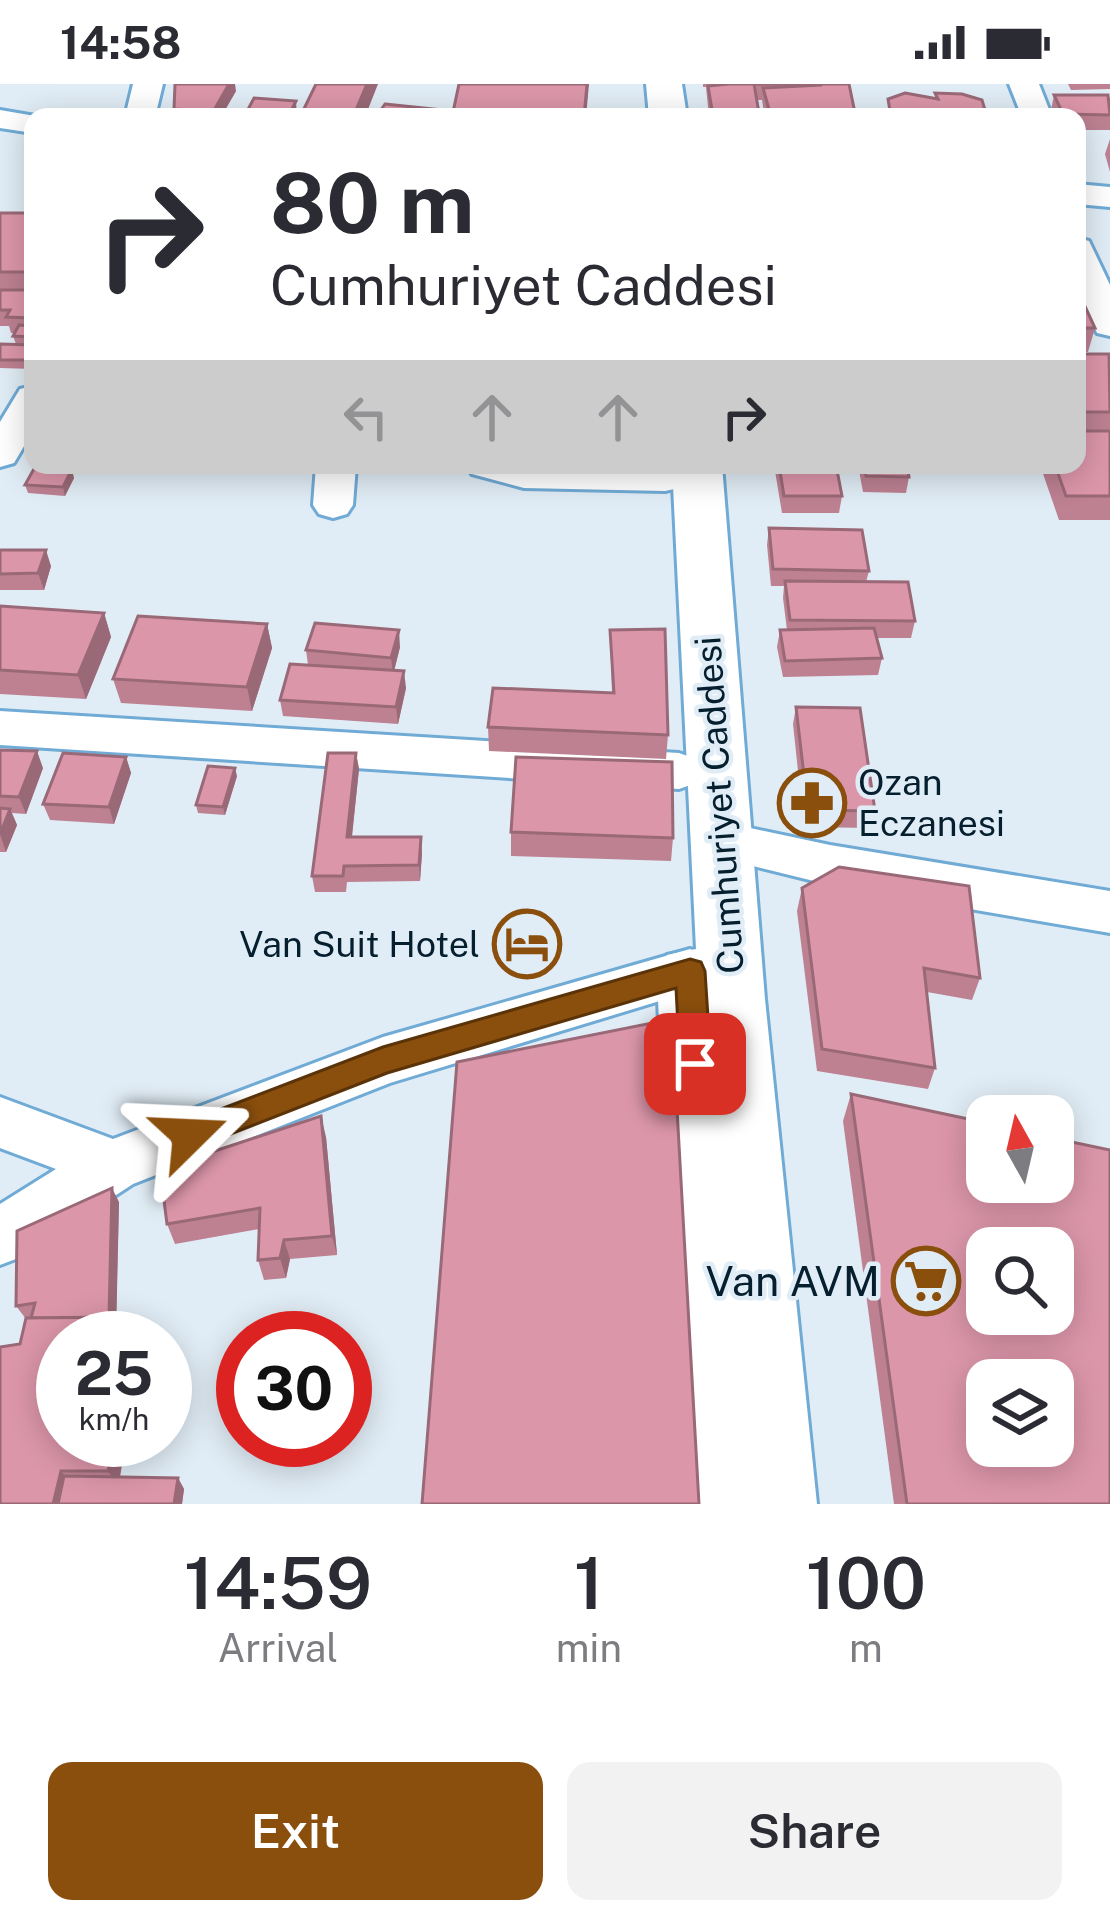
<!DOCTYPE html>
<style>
body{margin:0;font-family:"Public Sans",sans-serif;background:#f2f2f3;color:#2b2b33;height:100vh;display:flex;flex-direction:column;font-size:45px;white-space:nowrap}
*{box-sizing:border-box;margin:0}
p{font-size:39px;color:#7c7c81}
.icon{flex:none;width:66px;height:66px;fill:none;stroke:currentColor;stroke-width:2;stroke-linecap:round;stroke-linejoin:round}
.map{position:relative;height:1420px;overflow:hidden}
.sheet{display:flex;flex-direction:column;background:#fff;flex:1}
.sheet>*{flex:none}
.guide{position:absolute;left:24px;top:24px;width:1062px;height:366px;border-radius:24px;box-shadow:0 6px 30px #0003;background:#fff;color:#2b2b33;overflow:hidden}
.needle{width:78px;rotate:352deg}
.controls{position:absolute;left:966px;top:1011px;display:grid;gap:24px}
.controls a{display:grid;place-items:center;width:108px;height:108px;border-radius:24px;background:#fff;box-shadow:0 6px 30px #0003;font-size:60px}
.speed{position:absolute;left:36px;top:1227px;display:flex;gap:24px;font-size:60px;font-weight:700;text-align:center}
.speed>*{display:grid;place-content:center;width:156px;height:156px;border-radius:50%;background:#fff;box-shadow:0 6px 30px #0003;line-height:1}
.speed small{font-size:30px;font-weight:400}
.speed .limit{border:18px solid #d22;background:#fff;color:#111}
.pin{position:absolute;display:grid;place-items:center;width:102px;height:102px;color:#fff;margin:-51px;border-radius:24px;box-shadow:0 6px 18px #0006}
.me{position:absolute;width:132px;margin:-66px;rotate:69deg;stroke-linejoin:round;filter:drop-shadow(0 0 9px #0008)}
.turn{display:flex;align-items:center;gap:42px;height:252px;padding:0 48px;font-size:54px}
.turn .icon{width:156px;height:156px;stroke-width:2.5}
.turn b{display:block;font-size:84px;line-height:102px}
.lanes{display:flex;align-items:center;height:114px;padding:0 48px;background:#0003;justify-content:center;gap:60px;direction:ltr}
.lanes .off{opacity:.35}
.eta{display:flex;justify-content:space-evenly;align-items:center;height:204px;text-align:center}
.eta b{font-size:72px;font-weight:600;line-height:84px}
.primary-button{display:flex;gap:24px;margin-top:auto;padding:24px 48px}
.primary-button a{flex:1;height:138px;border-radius:24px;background:#8b4f0d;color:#fff;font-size:48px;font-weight:600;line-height:138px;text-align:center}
.primary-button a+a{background:#f2f2f3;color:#2b2b33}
.status{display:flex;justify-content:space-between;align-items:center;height:84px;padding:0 60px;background:#fff;direction:ltr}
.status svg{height:33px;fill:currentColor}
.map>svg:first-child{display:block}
</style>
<div class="status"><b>14:58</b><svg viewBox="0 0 49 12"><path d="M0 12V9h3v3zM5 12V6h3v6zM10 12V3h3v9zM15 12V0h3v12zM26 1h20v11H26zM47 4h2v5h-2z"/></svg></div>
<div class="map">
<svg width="1110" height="1420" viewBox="0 0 1110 1420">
<rect width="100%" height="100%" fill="#e1edf6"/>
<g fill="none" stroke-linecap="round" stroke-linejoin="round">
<defs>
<g id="minor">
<polygon points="133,0 163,0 155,33 125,33"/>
<polygon points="1009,0 1039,0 1052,33 1022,33"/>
<polygon points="0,26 41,33 33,33 33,49 0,44"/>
<polygon points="1077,100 1110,103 1110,123 1077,120"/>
<polygon points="1077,154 1089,157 1110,201 1110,252 1097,249 1077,204"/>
<polygon points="33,302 33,347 14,379 0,383 0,338 20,305"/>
<polygon points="316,381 356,381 353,421 347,430 333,434 319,430 313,421"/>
<polygon points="466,381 665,383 679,386 685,395 679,404 665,407 524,404 472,390"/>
<polygon points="0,627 679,669 696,675 703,687 696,699 679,705 0,661"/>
<polygon points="722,738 830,761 1110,807 1110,849 830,801 705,770 697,757 705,744"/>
<polygon points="690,865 709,872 716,887 709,902 390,999 133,1100 21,1173 0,1181 0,1120 56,1085 0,1064 0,1013 113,1055 383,953"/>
</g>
<g id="major">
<polygon points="646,0 682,0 687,33 649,33"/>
<polygon points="672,381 722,381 765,915 817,1420 679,1420 657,890 667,871 696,865"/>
</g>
</defs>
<!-- minor casing -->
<use href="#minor" stroke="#70abd6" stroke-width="6"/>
<!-- major casing -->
<use href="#major" stroke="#70abd6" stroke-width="6"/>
<!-- minor -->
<use href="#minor" fill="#fff" fill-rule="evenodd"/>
<!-- major -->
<use href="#major" fill="#fff" fill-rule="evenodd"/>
</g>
<!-- wall -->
<g fill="#bd8192" fill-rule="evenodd">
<path d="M703,0H849L855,29L865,33H709L706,3H703ZM757,16H762L764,29H759Z"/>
<polygon points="1068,0 1110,0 1110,5 1071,6"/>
<polygon points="236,7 221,33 175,33 174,25"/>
<polygon points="1054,11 1110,14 1110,46 1077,46 1077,33 1054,33 1051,26"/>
<polygon points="1110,55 1110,88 1105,70"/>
<polygon points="0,129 33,129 33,285 0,284 0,260 16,260 13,252 14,249 11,249 9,242 0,242"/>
<polygon points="1077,205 1095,244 1088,268 1077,268"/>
<polygon points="1077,270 1110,271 1110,436 1059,436 1040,381 1077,381"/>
<polygon points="774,381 836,381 842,412 839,429 782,429"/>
<polygon points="858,381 907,381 909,393 906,409 863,408"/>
<polygon points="74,394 65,412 28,409 25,401"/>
<polygon points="769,444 869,487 866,498 915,537 911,554 877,554 882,574 878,591 783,593 777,563 780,546 787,546 783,514 784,502 771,502 767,461"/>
<polygon points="0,466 51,482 44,506 0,506"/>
<polygon points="0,522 104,529 111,553 86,615 0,610"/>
<polygon points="267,540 272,564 252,627 121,619 113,595"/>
<polygon points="610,546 668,651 666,675 489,667 488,643 612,609"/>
<polygon points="400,563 394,587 406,604 398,640 283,632 280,616 308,581 306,566"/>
<polygon points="796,623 875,727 871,744 804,743 793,640"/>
<polygon points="0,666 43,684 26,730 12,729 17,741 6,768 0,768"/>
<polygon points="356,669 359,685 352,753 422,769 420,797 347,798 346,808 315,808 312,792"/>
<polygon points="126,673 131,689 114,740 50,736 43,720"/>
<polygon points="237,692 225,731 198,729 196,721"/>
<polygon points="511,748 673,754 671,777 511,772"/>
<polygon points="802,804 980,894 972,916 927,908 935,984 928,1005 817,987 797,827"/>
<polygon points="851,1010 1110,1420 894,1420 843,1037"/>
<polygon points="326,1053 337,1171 290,1175 286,1194 264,1196 258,1176 259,1145 175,1160 167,1140"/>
<polygon points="119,1118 116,1233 135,1233 144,1254 63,1254 126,1356 120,1393 178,1394 184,1405 182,1420 0,1420 20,1260 26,1235 16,1222"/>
</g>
<!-- shaded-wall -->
<g fill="#9a6977">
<polygon points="229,0 235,0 236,7 221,33 213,33 213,28"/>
<polygon points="367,0 378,0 365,33 353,33"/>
<polygon points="587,0 589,0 586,33 584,33"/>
<polygon points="296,17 297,33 288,33"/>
<polygon points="72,385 74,394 65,412 63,403"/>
<polygon points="46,466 51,482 44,506 38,489"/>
<polygon points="104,529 111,553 86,615 78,591"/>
<polygon points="267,540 272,564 252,627 247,603"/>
<polygon points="399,546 400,563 393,591 391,574"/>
<polygon points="404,587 406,604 398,640 396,623"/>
<polygon points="37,667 43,684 26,730 19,713"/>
<polygon points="356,669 359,685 350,769 347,753"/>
<polygon points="126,673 131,689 114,740 109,723"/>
<polygon points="235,684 237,692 225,731 223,723"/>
<polygon points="10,725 17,741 6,768 0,750"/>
<polygon points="421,753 422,769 420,797 419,781"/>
<polygon points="321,1032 326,1053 337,1171 332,1152"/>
<polygon points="112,1104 119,1118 116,1253 109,1240"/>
<polygon points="284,1156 290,1175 286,1194 280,1174"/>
<polygon points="135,1233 145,1252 144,1254 131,1254"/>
<polygon points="113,1356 126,1356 118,1403 108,1387"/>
<polygon points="61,1387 73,1403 69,1420 53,1420"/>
<polygon points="178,1394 184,1405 182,1420 174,1420"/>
</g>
<!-- building -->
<g fill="#dc96aa" stroke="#9a6977" stroke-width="3" fill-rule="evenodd">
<polygon points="175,0 229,0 213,28 174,25"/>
<polygon points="316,0 367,0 353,33 300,33"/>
<polygon points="459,0 587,0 584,33 452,33"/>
<polygon points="723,0 849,0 855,29 770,29 763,4 822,1 754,0 759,29 718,30 718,32 713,32 708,2 729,0"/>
<polygon points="905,9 938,15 935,9 962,10 982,16 987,33 891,33 888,15"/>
<polygon points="1054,11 1108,11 1110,31 1063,30"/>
<polygon points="254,14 296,17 288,33 244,33"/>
<polygon points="385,20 443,26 439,33 376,33"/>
<polygon points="864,29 865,33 718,33 718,30"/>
<rect x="0" y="129" width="33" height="59"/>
<polygon points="1077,205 1095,244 1077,244"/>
<polygon points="0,206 33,206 33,234 6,233 10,226 0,226"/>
<polygon points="19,241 33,242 33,253 13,252"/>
<polygon points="0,260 33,261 33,276 0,276"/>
<polygon points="1077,270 1109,270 1110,328 1077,328"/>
<polygon points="1077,347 1110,347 1110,412 1066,412 1055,381 1077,381"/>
<polygon points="779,381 836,381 842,412 784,412"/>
<polygon points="864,381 907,381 909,393 866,392"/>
<polygon points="35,383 72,385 63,403 25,401"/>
<polygon points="769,444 862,446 869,487 773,485"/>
<polygon points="0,466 46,466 38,489 0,490"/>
<polygon points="785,497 908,498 915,537 790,536"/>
<polygon points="0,522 104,529 78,591 0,586"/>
<polygon points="138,532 267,540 247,603 113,595"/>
<polygon points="315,539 399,546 391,574 306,566"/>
<polygon points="874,544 882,574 785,577 780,546"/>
<polygon points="665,545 668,651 488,643 493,604 614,609 610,546"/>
<polygon points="290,580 404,587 396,623 280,616"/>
<polygon points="796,623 860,624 875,727 808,726"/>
<polygon points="0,666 37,667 19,713 0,712"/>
<polygon points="63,669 126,673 109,723 43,720"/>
<polygon points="328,669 356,669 347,753 421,753 419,781 344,782 343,792 312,792"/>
<polygon points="516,673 672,678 673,754 511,748"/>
<polygon points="208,682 235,684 223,723 196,721"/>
<polygon points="0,724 10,725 0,750"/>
<polygon points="839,783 969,802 980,894 924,884 935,984 822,965 802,804"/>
<polygon points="672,935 699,1420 422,1420 457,978"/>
<path d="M851,1010L987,1039V1098H1053V1054L1110,1066V1420H907ZM987,1164H1053V1230H987ZM987,1296H1053V1362H987Z"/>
<polygon points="321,1032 332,1152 284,1156 280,1174 258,1176 260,1124 167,1140 160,1085"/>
<polygon points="112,1104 109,1233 31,1234 35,1219 16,1222 17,1147"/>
<polygon points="135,1233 131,1254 63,1254 63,1356 113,1356 108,1387 61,1387 53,1420 0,1420 0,1263 20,1260 26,1234"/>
<polygon points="64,1392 178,1394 174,1420 58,1420"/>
</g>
<!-- route -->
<polygon fill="#8b4f0d" stroke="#5a3308" stroke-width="3" points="690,875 701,878 705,887 711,980 707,990 695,994 684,990 680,980 676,904 387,989 190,1066 179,1062 174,1051 179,1041 383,963"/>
<!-- icons -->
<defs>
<symbol id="pharmacy-ring" viewBox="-11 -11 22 22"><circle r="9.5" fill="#e1edf6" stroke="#8b4f0d" stroke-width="1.5"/><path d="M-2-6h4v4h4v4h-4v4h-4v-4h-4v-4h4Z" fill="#8b4f0d"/></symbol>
<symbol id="hotel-ring" viewBox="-11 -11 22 22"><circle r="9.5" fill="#e1edf6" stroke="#8b4f0d" stroke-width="1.5"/><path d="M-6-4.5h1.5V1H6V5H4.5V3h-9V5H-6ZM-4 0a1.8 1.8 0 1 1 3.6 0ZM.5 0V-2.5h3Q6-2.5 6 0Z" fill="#8b4f0d"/></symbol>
<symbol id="supermarket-ring" viewBox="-11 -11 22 22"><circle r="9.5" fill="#e1edf6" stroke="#8b4f0d" stroke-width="1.5"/><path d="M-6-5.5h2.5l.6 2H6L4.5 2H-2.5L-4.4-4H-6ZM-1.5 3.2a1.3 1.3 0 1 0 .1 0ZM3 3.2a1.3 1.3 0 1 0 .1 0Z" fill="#8b4f0d"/></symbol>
</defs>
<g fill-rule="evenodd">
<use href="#pharmacy-ring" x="774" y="681" width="76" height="76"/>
<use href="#hotel-ring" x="489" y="822" width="76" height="76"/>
<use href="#supermarket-ring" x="888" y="1159" width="76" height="76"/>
</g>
<g text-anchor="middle" stroke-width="9" stroke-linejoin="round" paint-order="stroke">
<!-- poi labels -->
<g font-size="36" fill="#061f2f" stroke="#e1edf6" text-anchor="start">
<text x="858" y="711">Ozan<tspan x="858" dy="41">Eczanesi</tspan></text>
<text x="480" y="873" text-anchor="end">Van Suit Hotel</text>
</g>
<!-- street labels -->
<g font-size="36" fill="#061f2f" stroke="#e1edf6">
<text transform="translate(719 721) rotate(-94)" y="13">Cumhuriyet Caddesi</text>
</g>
<!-- near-poi labels -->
<g font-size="42" fill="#061f2f" stroke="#e1edf6" text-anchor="end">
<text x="880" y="1212">Van AVM</text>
</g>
</g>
</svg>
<div class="controls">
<a><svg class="needle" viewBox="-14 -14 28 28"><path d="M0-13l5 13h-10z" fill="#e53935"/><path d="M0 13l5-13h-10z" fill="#7c7c81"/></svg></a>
<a><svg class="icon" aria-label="search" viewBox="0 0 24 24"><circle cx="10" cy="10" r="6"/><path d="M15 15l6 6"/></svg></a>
<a><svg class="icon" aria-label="layers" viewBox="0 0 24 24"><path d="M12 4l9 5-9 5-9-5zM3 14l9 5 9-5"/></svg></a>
</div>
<div class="speed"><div>25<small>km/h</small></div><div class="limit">30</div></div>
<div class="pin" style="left:695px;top:980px;background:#d93025"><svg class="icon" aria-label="arrive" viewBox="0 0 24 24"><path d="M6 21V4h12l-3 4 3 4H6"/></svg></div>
<svg class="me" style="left:190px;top:1051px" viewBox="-20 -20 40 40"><path d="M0-17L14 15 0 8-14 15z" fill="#8b4f0d" stroke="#fff" stroke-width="4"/></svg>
<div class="guide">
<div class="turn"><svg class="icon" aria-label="right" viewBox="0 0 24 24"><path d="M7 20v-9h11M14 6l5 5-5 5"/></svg><div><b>80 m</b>Cumhuriyet Caddesi</div></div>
<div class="lanes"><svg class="icon off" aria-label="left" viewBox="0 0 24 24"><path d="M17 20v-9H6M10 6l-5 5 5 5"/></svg><svg class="icon off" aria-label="ahead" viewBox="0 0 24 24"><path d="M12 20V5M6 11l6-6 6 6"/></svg><svg class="icon off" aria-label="ahead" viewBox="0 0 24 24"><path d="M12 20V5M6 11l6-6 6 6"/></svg><svg class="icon" aria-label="right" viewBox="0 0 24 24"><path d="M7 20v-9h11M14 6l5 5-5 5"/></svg></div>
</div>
</div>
<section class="sheet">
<div class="eta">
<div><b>14:59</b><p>Arrival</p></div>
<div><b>1</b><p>min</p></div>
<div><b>100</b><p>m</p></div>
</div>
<div class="primary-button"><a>Exit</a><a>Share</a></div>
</section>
